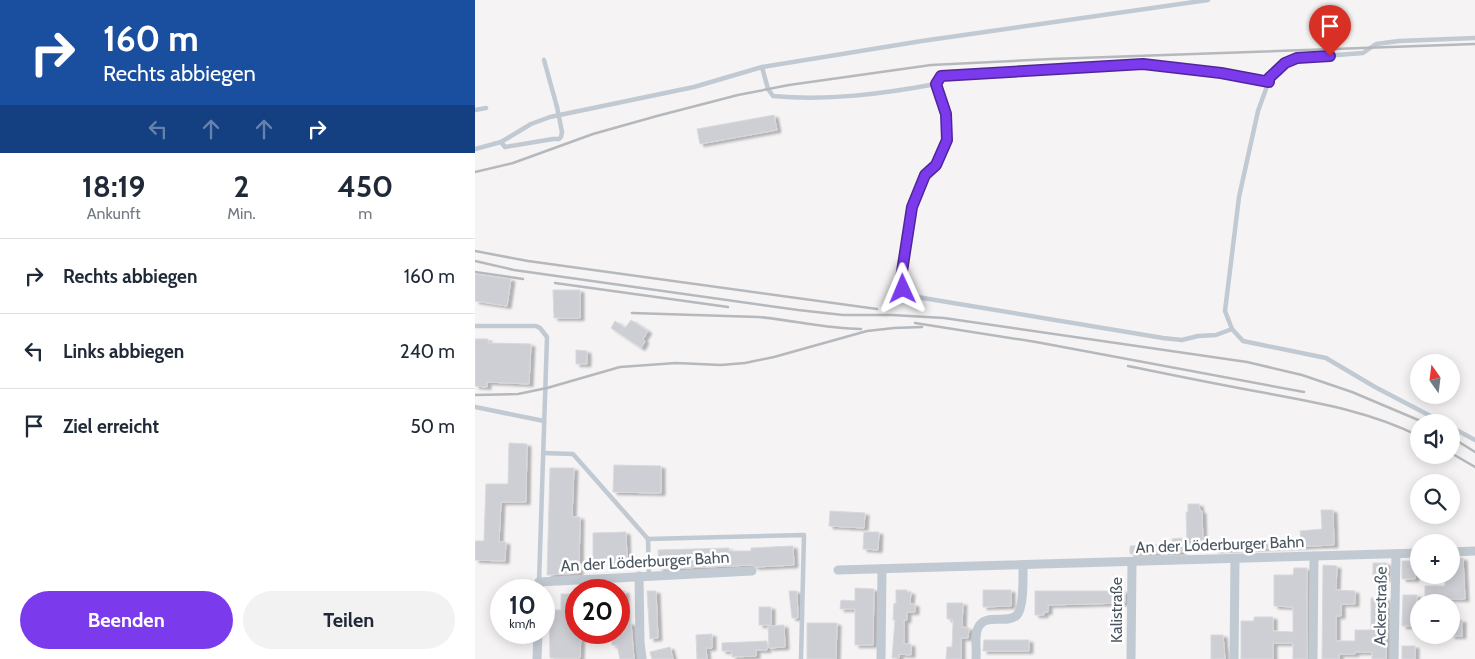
<!DOCTYPE html>
<html lang="de">
<meta charset="utf-8">
<style>
body{margin:0;font-family:Cabin,sans-serif;background:#f2f2f3;color:#1f2937;height:100vh;display:flex;flex-direction:column;font-size:19px;white-space:nowrap}
*{box-sizing:border-box;margin:0}
p{font-size:16px;color:#747a83}
.icon{flex:none;width:28px;height:28px;fill:none;stroke:currentColor;stroke-width:2;stroke-linecap:round;stroke-linejoin:round}
.map{position:relative;flex:1;overflow:hidden}
.drawer{display:flex;flex-direction:column;background:#fff;width:475px}
.drawer>*{flex:none}
.hud{background:#1a4fa0;color:#fff;overflow:hidden}
.needle{width:32px;rotate:346deg}
.controls{position:absolute;left:935px;top:354px;display:grid;gap:10px}
.controls a{display:grid;place-items:center;width:50px;height:50px;border-radius:50%;background:#fff;box-shadow:0 2px 12px #0003;font-size:25px}
.speed{position:absolute;left:15px;top:579px;display:flex;gap:10px;font-size:25px;font-weight:700;text-align:center}
.speed>*{display:grid;place-content:center;width:65px;height:65px;border-radius:50%;background:#fff;box-shadow:0 2px 12px #0003;line-height:1}
.speed small{font-size:12px;font-weight:400}
.speed .limit{border:8px solid #d22;background:#fff;color:#111}
.pin{position:absolute;display:grid;place-items:center;width:42px;height:42px;color:#fff;margin:-51px -21px;border-radius:50% 50% 50% 0;rotate:-45deg;box-shadow:0 0 5px #0007}
.pin .icon{rotate:45deg}
.me{position:absolute;width:55px;margin:-28px;rotate:359deg;stroke-linejoin:round;filter:drop-shadow(0 0 4px #0008)}
.turn{display:flex;align-items:center;gap:18px;height:105px;padding:0 20px;font-size:22px}
.turn .icon{width:65px;height:65px;stroke-width:2.5}
.turn b{display:block;font-size:35px;line-height:42px}
.lanes{display:flex;align-items:center;height:48px;padding:0 20px;background:#0003;justify-content:center;gap:25px;direction:ltr}
.lanes .off{opacity:.35}
.eta{display:flex;justify-content:space-evenly;align-items:center;height:85px;text-align:center}
.eta b{font-size:30px;font-weight:700;line-height:35px}
.button{display:flex;gap:10px;margin-top:auto;padding:10px 20px}
.button a{flex:1;height:58px;border-radius:30px;background:#7c3aed;color:#fff;font-size:20px;font-weight:700;line-height:58px;text-align:center}
.button a+a{background:#f2f2f3;color:#1f2937}
ul{padding:0;list-style:none}
li{display:flex;align-items:center;gap:15px;height:75px;padding:0 20px;border-top:1px solid #e0e1e3}
li div{flex:1}
li b{display:block;font-size:19px}
li em{font-style:normal}
main{display:flex;flex:1;min-height:0}
.map>svg:first-child{display:block}
</style>
<main>
<section class="drawer">
<div class="hud">
<div class="turn"><svg class="icon" aria-label="right" viewBox="0 0 24 24"><path d="M7 20v-9h11M14 6l5 5-5 5"/></svg><div><b>160 m</b>Rechts abbiegen</div></div>
<div class="lanes"><svg class="icon off" aria-label="left" viewBox="0 0 24 24"><path d="M17 20v-9H6M10 6l-5 5 5 5"/></svg><svg class="icon off" aria-label="ahead" viewBox="0 0 24 24"><path d="M12 20V5M6 11l6-6 6 6"/></svg><svg class="icon off" aria-label="ahead" viewBox="0 0 24 24"><path d="M12 20V5M6 11l6-6 6 6"/></svg><svg class="icon" aria-label="right" viewBox="0 0 24 24"><path d="M7 20v-9h11M14 6l5 5-5 5"/></svg></div>
</div>
<div class="eta">
<div><b>18:19</b><p>Ankunft</p></div>
<div><b>2</b><p>Min.</p></div>
<div><b>450</b><p>m</p></div>
</div>
<ul>
<li><svg class="icon" aria-label="right" viewBox="0 0 24 24"><path d="M7 20v-9h11M14 6l5 5-5 5"/></svg><div><b>Rechts abbiegen</b></div><em>160 m</em></li>
<li><svg class="icon" aria-label="left" viewBox="0 0 24 24"><path d="M17 20v-9H6M10 6l-5 5 5 5"/></svg><div><b>Links abbiegen</b></div><em>240 m</em></li>
<li><svg class="icon" aria-label="arrive" viewBox="0 0 24 24"><path d="M6 21V4h12l-3 4 3 4H6"/></svg><div><b>Ziel erreicht</b></div><em>50 m</em></li>
</ul>
<div class="button"><a>Beenden</a><a>Teilen</a></div>
</section>
<div class="map">
<svg width="1000" height="659" viewBox="0 0 1000 659">
<defs>
<filter id="shadow"><feDropShadow dx="4" dy="2.5" stdDeviation="1" flood-color="#0004"/></filter>
</defs>
<rect width="100%" height="100%" fill="#f5f3f3"/>
<!-- building -->
<g fill="#cdcfd5" stroke="#d7d9de" filter="url(#shadow)">
<polygon points="299,115 302,130 225,144 222,129"/>
<polygon points="0,274 36,279 32,306 0,301"/>
<polygon points="78,290 105,290 105,318 79,318"/>
<polygon points="156,320 173,331 168,339 170,341 166,348 136,328 140,321 150,328"/>
<polygon points="0,339 13,339 13,343 56,344 54,384 12,382 12,387 0,386"/>
<polygon points="101,350 112,351 112,364 101,364"/>
<polygon points="34,443 52,444 51,502 26,502 24,542 31,542 30,561 0,560 0,541 9,541 11,484 33,484"/>
<polygon points="139,465 186,466 186,493 138,492"/>
<polygon points="75,468 99,468 97,517 105,517 104,573 72,575"/>
<polygon points="713,504 724,504 725,511 727,511 728,543 712,544 711,512 713,512"/>
<polygon points="846,510 858,510 859,545 740,550 740,541 826,540 825,531 847,529"/>
<polygon points="355,511 390,513 389,528 354,526"/>
<polygon points="151,532 152,558 143,559 143,561 127,561 127,559 118,559 118,533"/>
<polygon points="389,532 404,532 403,550 388,549"/>
<polygon points="707,538 707,552 655,554 655,546 697,544 697,539"/>
<polygon points="318,546 319,565 281,567 277,565 184,569 183,550 254,548 254,551 276,551 276,548"/>
<polygon points="977,558 988,558 990,599 959,599 959,601 950,601 950,586 970,586 970,575 976,575"/>
<polygon points="927,561 941,561 940,579 927,579"/>
<polygon points="898,563 912,563 911,579 898,579"/>
<polygon points="848,565 862,566 861,590 880,591 880,604 866,604 866,616 861,616 861,641 880,641 880,630 896,630 896,598 911,598 911,659 897,659 897,652 880,652 880,654 864,654 864,659 847,659"/>
<polygon points="819,568 832,568 832,659 818,659 818,643 798,643 798,659 766,659 766,621 779,621 779,617 798,617 798,631 818,632 818,607 799,606 799,575 818,575"/>
<polygon points="380,588 399,589 398,645 380,645 380,609 365,609 366,600 380,601"/>
<polygon points="421,590 432,590 432,592 436,592 435,604 440,604 440,612 432,612 432,620 429,620 429,644 436,644 436,655 424,654 424,658 417,658 420,620 418,620 419,603 421,604"/>
<polygon points="508,590 536,590 536,606 508,607"/>
<polygon points="144,591 150,591 151,623 156,623 159,659 145,659 142,645 137,645 137,632 144,632"/>
<polygon points="172,591 181,591 183,638 175,639"/>
<polygon points="314,591 322,591 323,618 317,618"/>
<polygon points="560,591 650,591 650,603 573,605 573,612 569,612 569,615 560,615"/>
<polygon points="86,594 98,594 98,596 101,596 101,632 106,632 105,658 75,658 74,610 86,610"/>
<polygon points="928,595 942,595 941,626 927,626"/>
<polygon points="472,603 488,603 487,627 494,628 493,638 486,638 486,659 471,659 472,647 477,647 478,624 478,619 472,619"/>
<rect x="284" y="607" width="12" height="18"/>
<rect x="976" y="620" width="11" height="16"/>
<polygon points="332,623 362,623 361,659 332,659"/>
<polygon points="309,625 310,647 294,648 293,626"/>
<polygon points="237,634 237,648 231,648 232,659 222,659 221,635"/>
<polygon points="736,635 748,635 750,659 736,659"/>
<polygon points="509,640 554,640 554,651 508,651"/>
<polygon points="292,641 292,650 281,650 281,656 257,657 257,651 247,651 247,643"/>
<rect x="927" y="646" width="13" height="13"/>
<polygon points="195,647 198,659 177,659 175,652"/>
</g>
<g fill="none" stroke-linecap="round" stroke-linejoin="round">
<!-- lane -->
<g stroke="#c1cad2" stroke-width="4.5">
<polyline points="69,60 82,107"/>
<path d="M287,67L293,89L298,96C353,101 407,94 461,84"/>
<polyline points="0,110 11,108"/>
<polyline points="26,142 30,147 78,139 84,139 86,137 87,132"/>
<polyline points="0,149 26,142 56,124 75,117 219,87 287,67 447,41 733,0"/>
<polyline points="0,326 61,326 65,328 72,337 64,582"/>
<polyline points="757,329 741,335 723,336 707,340 688,338 442,297 428,289 425,278 437,207 450,175 461,165 472,140 471,114 461,84 465,77 668,64 746,73 793,82"/>
<polyline points="0,407 69,421"/>
<polyline points="967,422 900,387 851,358 768,341 757,329 750,311 764,197 783,111 795,78 810,63 823,58 888,53 901,44 924,41 1000,38"/>
<polyline points="976,427 1000,440"/>
<polyline points="68,453 98,454 173,539 174,576"/>
<polyline points="173,539 329,535 326,659"/>
</g>
<!-- street -->
<g stroke="#c1cad2" stroke-width="9">
<polyline points="976,552 1000,551"/>
<polyline points="363,570 944,553"/>
<polyline points="164,576 165,642 167,659"/>
<polyline points="64,590 64,582 277,571"/>
<polyline points="62,659 63,632"/>
<polyline points="406,659 407,569"/>
<path d="M501,659C502,650 499,635 503,628C510,612 532,625 542,615C549,608 548,576 548,565"/>
<polyline points="656,659 657,562"/>
<polyline points="759,659 760,559"/>
<polyline points="838,659 839,556"/>
<polyline points="919,659 921,554"/>
</g>
<!-- rail -->
<g stroke="#b5b8bd" stroke-width="2.5">
<polyline points="0,172 38,163 118,134 182,116 263,95 314,85 456,65 576,59 1000,44"/>
<polyline points="0,251 53,261 402,309"/>
<polyline points="0,261 39,270 323,310 368,315 417,315 469,318 772,362 827,375 877,392 948,422"/>
<polyline points="0,272 48,279"/>
<polyline points="80,283 253,307"/>
<path d="M157,313L283,317C318,320 351,329 386,329"/>
<polyline points="440,323 561,342 829,392"/>
<path d="M653,366C697,375 741,384 785,392C839,402 894,411 944,436"/>
<polyline points="0,395 43,394 72,388 145,367 201,363 246,365 270,363 299,357 392,331 419,328 447,327"/>
<polyline points="976,437 1000,452"/>
<polyline points="976,453 1000,467"/>
</g>
<!-- lane-bridge -->
<polyline stroke="#c1cad2" stroke-width="4.5" points="82,107 87,132"/>
</g>
<g fill="none" stroke-linecap="round" stroke-linejoin="round">
<defs>
<polyline id="route" points="428,289 426,278 437,207 450,175 461,165 472,140 471,114 461,84 466,76 668,64 746,73 794,82 794,78 810,63 822,58 855,56"/>
</defs>
<!-- route casing -->
<use href="#route" stroke="#51269a" stroke-width="12"/>
<!-- route -->
<use href="#route" stroke="#7c3aed" stroke-width="9"/>
</g>
<g text-anchor="middle" stroke-width="5" stroke-linejoin="round" paint-order="stroke">
<!-- street labels -->
<g font-size="16" fill="#4a5661" stroke="#fff">
<text transform="translate(745 544) rotate(-2)" y="6">An der Löderburger Bahn</text>
<text transform="translate(170 561) rotate(-3)" y="6">An der Löderburger Bahn</text>
<text transform="translate(905 606) rotate(-89)" y="6">Ackerstraße</text>
<text transform="translate(641 610) rotate(-90)" y="6">Kalistraße</text>
</g>
</g>
</svg>
<div class="controls">
<a><svg class="needle" viewBox="-14 -14 28 28"><path d="M0-13l5 13h-10z" fill="#e53935"/><path d="M0 13l5-13h-10z" fill="#747a83"/></svg></a>
<a><svg class="icon" aria-label="sound" viewBox="0 0 24 24"><path d="M4 9h4l5-4v14l-5-4H4zM17 9q2 3 0 6"/></svg></a>
<a><svg class="icon" aria-label="search" viewBox="0 0 24 24"><circle cx="10" cy="10" r="6"/><path d="M15 15l6 6"/></svg></a>
<a>+</a>
<a>−</a>
</div>
<div class="speed"><div>10<small>km/h</small></div><div class="limit">20</div></div>
<div class="pin" style="left:855px;top:56px;background:#d93025"><svg class="icon" aria-label="arrive" viewBox="0 0 24 24"><path d="M6 21V4h12l-3 4 3 4H6"/></svg></div>
<svg class="me" style="left:428px;top:289px" viewBox="-20 -20 40 40"><path d="M0-17L14 15 0 8-14 15z" fill="#7c3aed" stroke="#fff" stroke-width="4"/></svg>
</div>
</main>
